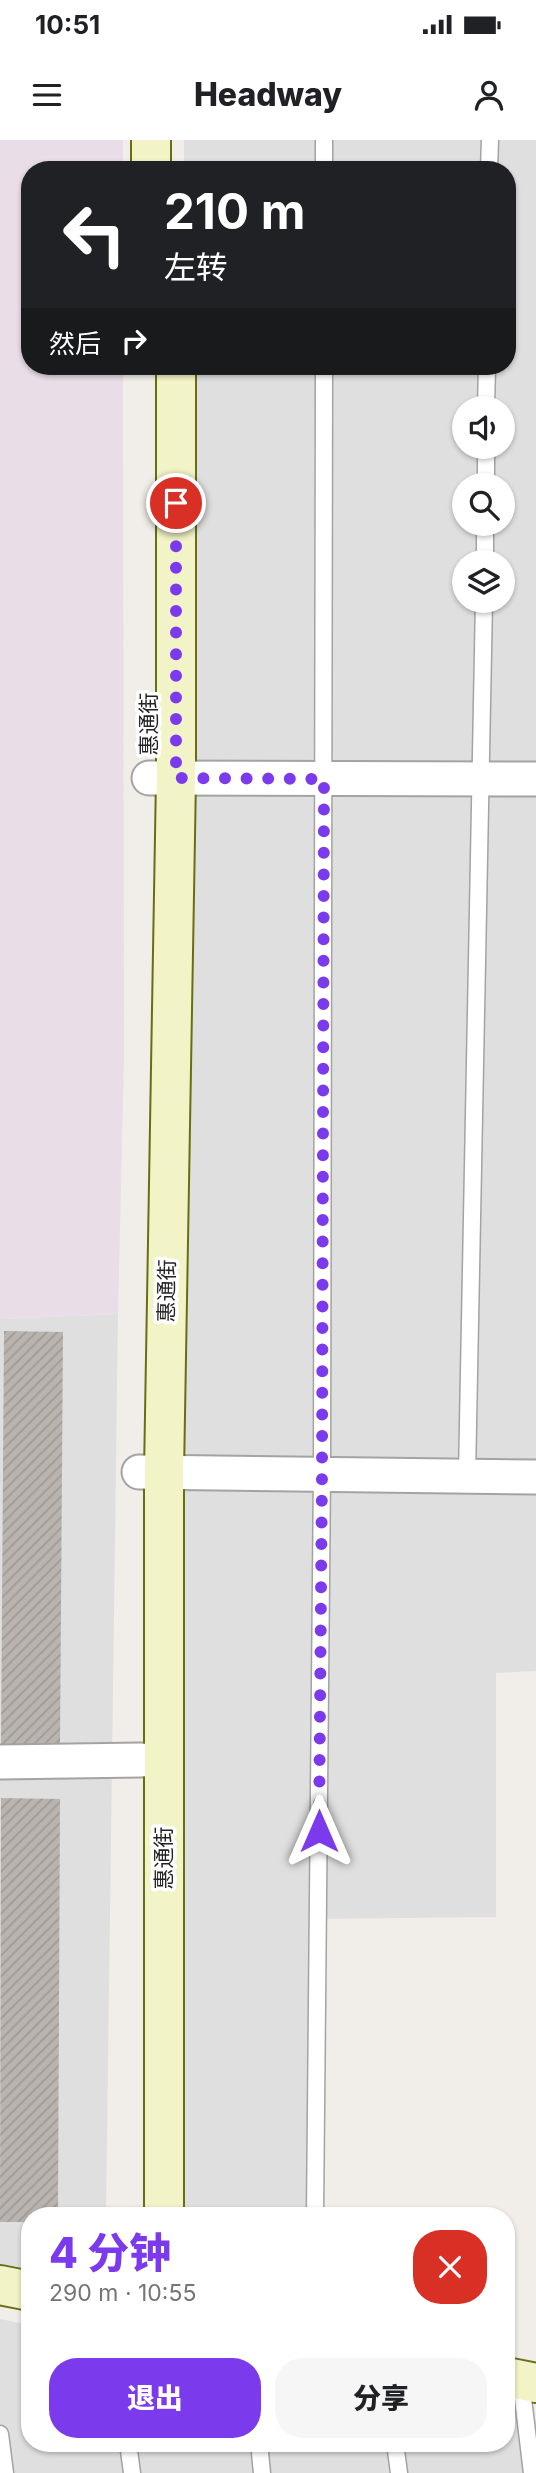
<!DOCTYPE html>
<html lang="zh">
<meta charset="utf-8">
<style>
body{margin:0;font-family:Inter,"Noto Sans SC",sans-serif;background:#f6f6f6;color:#202124;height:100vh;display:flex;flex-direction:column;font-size:26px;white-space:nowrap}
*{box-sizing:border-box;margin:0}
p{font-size:23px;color:#757577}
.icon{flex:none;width:38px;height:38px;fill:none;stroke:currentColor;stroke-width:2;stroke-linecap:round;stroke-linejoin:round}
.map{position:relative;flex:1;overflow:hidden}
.details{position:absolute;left:21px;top:2067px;width:494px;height:245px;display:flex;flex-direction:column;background:#fff;border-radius:28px;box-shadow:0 2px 5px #0004}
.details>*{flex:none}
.top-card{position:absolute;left:21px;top:21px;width:495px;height:214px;border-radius:28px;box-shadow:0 2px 5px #0004;background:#202124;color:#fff;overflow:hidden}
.buttons{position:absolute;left:452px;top:256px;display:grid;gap:14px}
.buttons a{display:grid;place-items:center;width:63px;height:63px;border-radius:50%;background:#fff;box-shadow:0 2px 5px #0004;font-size:35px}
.pin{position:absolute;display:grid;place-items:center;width:60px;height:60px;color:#fff;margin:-30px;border:4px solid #fff;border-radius:50%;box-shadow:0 2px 7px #0007}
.me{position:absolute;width:77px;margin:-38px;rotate:0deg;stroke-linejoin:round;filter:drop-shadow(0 0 5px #0008)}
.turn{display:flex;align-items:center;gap:24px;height:147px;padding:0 28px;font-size:32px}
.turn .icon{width:91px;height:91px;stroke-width:2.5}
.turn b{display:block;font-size:49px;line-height:60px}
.then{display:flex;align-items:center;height:66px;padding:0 28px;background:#0003;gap:14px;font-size:26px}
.round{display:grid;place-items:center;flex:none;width:74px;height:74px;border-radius:28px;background:#f6f6f6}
.overview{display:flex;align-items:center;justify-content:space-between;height:119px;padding:0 28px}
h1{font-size:42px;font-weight:800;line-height:52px;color:#7c3aed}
.action{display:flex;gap:14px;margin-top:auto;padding:14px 28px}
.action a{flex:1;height:80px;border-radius:28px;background:#7c3aed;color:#fff;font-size:28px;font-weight:800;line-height:80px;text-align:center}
.action a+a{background:#f6f6f6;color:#202124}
.status{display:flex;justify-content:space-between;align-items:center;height:49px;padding:0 35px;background:#fff;direction:ltr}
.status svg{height:19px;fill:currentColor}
header{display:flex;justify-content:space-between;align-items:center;height:91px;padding:0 28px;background:#fff;font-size:32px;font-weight:800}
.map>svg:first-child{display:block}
</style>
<div class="status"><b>10:51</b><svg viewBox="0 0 49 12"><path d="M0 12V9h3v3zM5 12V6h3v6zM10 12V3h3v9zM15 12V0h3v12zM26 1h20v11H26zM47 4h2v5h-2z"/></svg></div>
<header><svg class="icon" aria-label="menu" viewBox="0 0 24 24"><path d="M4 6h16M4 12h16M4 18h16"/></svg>Headway<svg class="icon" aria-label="person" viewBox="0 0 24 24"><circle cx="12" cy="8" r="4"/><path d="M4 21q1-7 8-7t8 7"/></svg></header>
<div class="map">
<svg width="536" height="2333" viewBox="0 0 536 2333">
<defs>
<pattern id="building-hatch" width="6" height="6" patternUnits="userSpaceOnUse" patternTransform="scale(1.75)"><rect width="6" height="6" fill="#bab4b0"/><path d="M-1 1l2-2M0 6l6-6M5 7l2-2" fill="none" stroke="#a09a97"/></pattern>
</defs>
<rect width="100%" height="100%" fill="#f1eeea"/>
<!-- residential -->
<g fill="#e0dfdf" fill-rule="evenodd">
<path d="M184,0H536V1531L496,1533V1777L313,1779L307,2075L167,2076L182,226H508V30H184ZM464,268H502V306H464ZM464,345H502V383H464ZM464,422H502V460H464Z"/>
<polygon points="118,1174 106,2075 30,2076 30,2133 0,2127 0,1179"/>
<polygon points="0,2179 30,2185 30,2303 506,2303 506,2274 536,2280 536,2333 0,2333"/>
</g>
<!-- industrial -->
<polygon fill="#e9dde7" points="0,0 123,0 123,30 30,30 30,226 123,226 124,918 118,1174 0,1179"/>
<!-- building -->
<g fill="url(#building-hatch)">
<polygon points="4,1191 63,1192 60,1604 1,1604"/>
<polygon points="1,1658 60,1659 58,2076 30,2076 30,2082 0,2082"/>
</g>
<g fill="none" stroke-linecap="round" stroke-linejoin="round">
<defs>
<g id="lane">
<polyline points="324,30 324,0"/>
<polyline points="489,30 490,0"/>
<polyline points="486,268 487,226"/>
<polyline points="486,345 486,306"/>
<polyline points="485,422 485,383"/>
<polyline points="467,1336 484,460"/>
<polyline points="315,2076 322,1334 324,226"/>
<polyline points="521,2242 532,2333"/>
<polyline points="0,2294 5,2333"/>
<polyline points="128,2303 132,2333"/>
<polyline points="259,2303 262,2333"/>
<polyline points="395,2303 399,2333"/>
</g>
<g id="street">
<polyline points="149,638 536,639"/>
<polyline points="139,1332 536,1337"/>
<polyline points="0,1622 141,1620"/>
</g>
<g id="secondary">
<polyline points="151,30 151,0"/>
<polyline points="164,2076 164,1333 176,638 176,226"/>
<polyline points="0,2145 30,2151"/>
<polyline points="506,2237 536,2243"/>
</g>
</defs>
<!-- lane casing -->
<use href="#lane" stroke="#a3a3a3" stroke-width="19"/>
<!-- street casing -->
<use href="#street" stroke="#a3a3a3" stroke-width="37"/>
<!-- secondary casing -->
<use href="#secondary" stroke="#686e13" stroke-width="42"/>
<!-- lane -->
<use href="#lane" stroke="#fff" stroke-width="16"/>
<!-- street -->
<use href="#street" stroke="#fff" stroke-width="33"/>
<!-- secondary -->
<use href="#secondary" stroke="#f2f3c6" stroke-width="38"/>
</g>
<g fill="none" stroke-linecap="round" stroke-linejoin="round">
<!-- route -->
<polyline stroke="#7c3aed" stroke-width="12" stroke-dasharray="0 21.6" points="176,363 176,638 324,639 322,1334 319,1691"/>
</g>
<g text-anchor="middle" stroke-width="7" stroke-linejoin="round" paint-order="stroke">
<!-- street labels -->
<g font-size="21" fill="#222" stroke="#fff">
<text transform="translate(149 584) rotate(-90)" y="7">惠通街</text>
<text transform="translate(167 1151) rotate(-89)" y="7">惠通街</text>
<text transform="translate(164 1718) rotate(-90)" y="7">惠通街</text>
</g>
</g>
</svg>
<div class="buttons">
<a><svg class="icon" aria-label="sound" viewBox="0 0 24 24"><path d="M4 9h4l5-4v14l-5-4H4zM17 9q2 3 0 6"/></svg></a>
<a><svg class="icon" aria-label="search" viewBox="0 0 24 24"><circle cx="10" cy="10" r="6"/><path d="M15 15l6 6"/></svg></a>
<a><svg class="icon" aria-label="layers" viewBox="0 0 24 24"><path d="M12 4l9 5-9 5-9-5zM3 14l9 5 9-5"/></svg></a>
</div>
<div class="pin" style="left:176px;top:363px;background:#d93025"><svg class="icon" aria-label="arrive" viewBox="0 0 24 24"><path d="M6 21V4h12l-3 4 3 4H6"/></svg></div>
<svg class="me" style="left:319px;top:1691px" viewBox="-20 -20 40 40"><path d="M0-17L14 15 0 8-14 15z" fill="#7c3aed" stroke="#fff" stroke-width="4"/></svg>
<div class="top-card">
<div class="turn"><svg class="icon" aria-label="left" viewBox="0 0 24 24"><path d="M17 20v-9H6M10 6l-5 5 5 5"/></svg><div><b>210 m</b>左转</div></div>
<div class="then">然后<svg class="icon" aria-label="right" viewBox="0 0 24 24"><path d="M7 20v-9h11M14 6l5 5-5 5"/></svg></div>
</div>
<section class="details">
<div class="overview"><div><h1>4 分钟</h1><p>290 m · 10:55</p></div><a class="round" style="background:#d93025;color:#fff"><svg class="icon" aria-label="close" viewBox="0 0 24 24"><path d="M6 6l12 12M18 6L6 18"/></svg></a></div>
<div class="action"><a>退出</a><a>分享</a></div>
</section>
</div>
